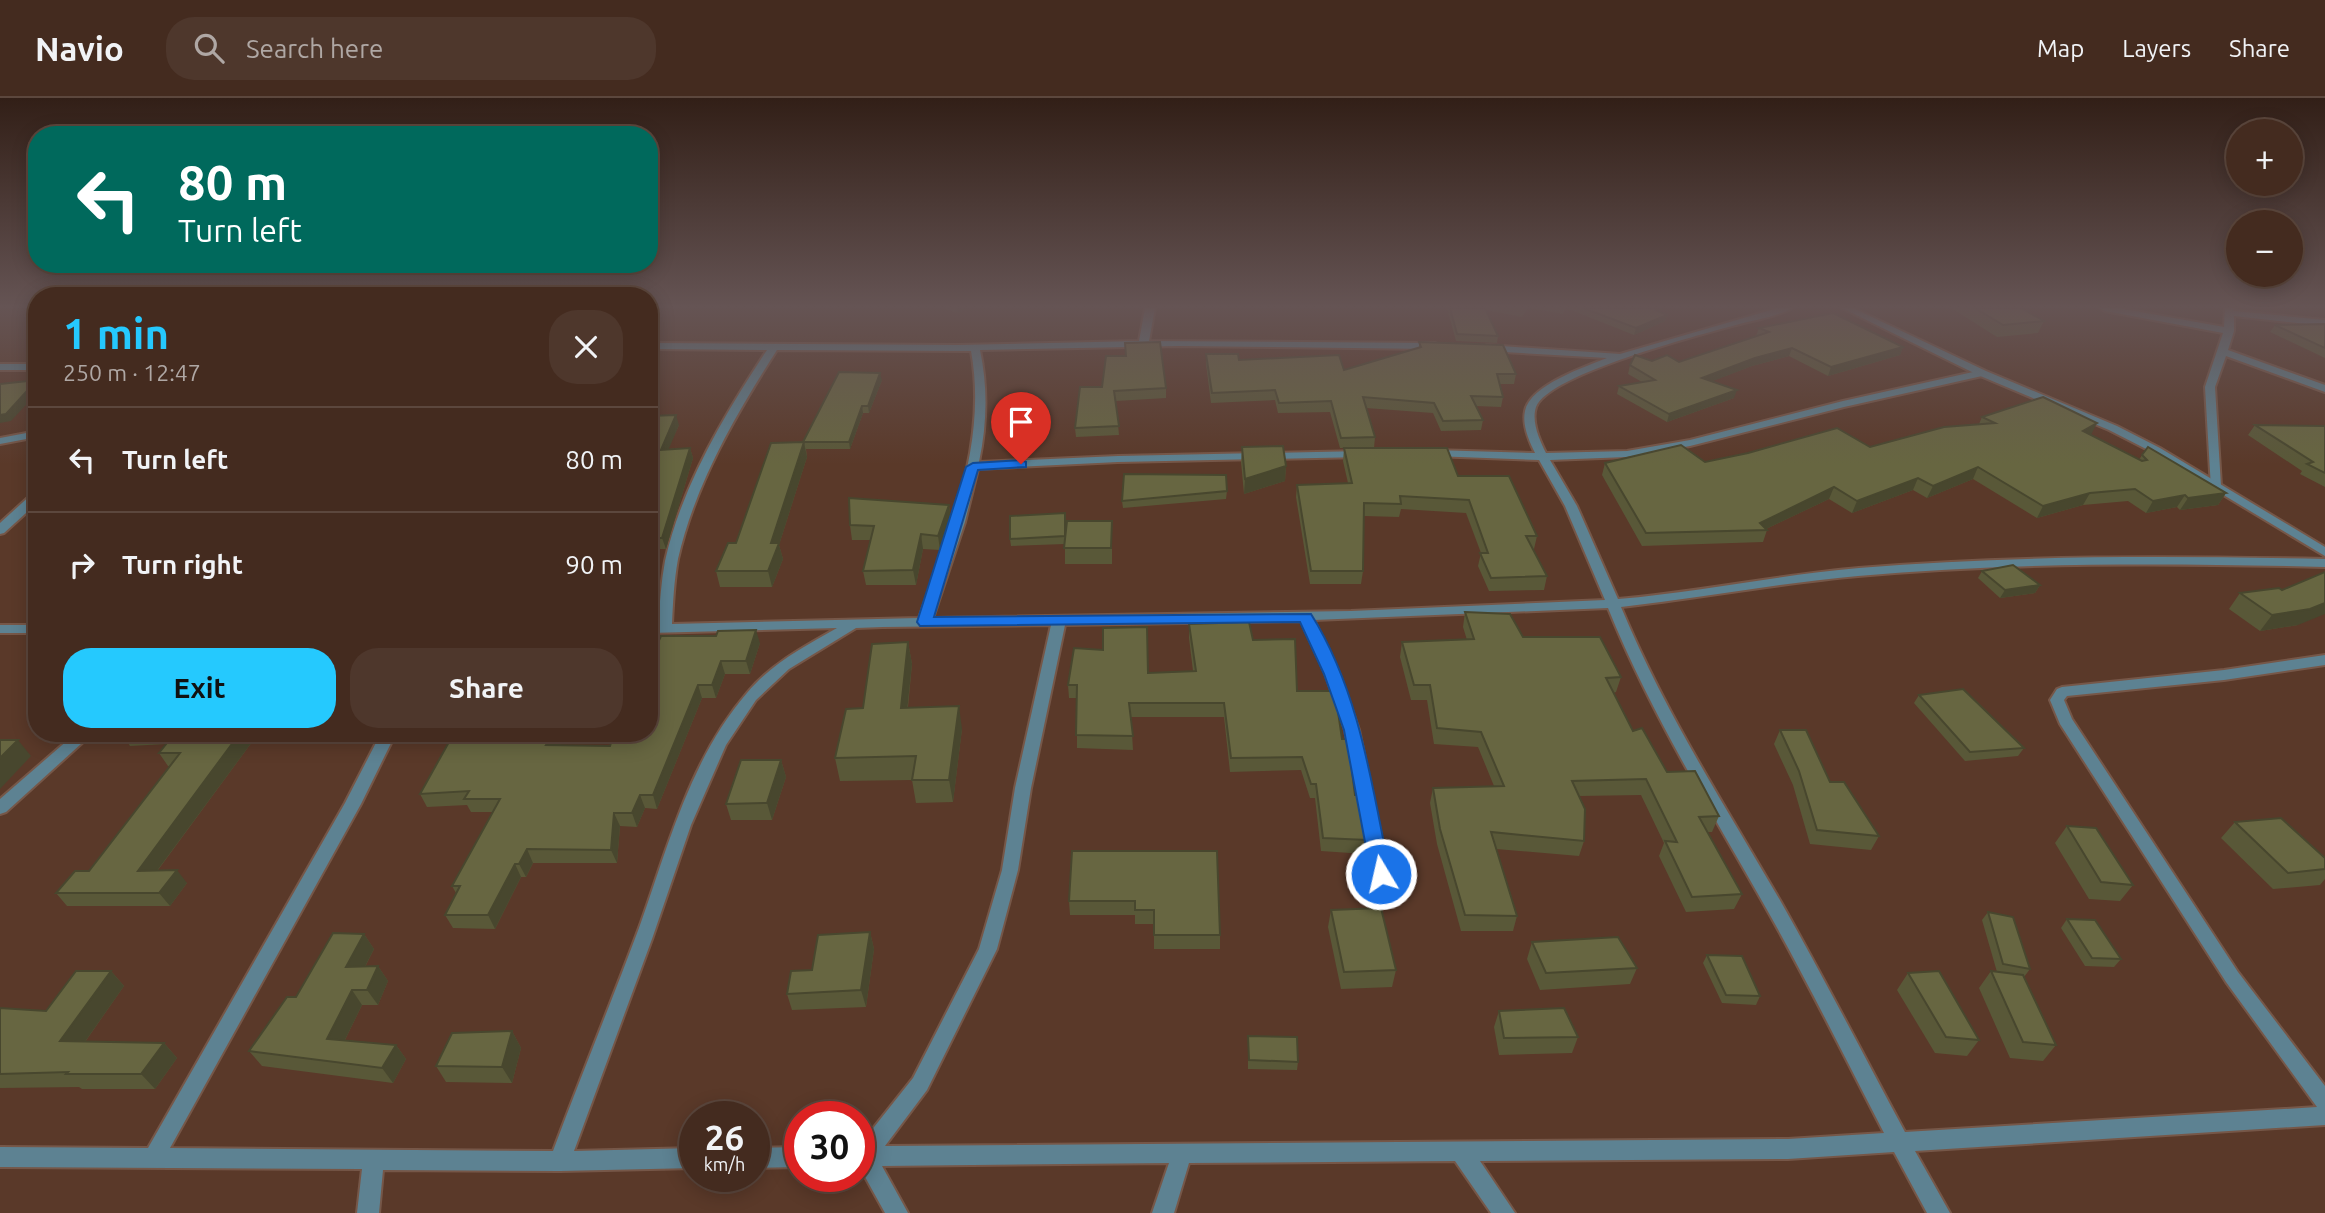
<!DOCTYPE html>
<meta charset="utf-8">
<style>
body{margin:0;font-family:Ubuntu,sans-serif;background:#4e372c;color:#f1f3f6;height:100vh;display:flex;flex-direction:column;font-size:26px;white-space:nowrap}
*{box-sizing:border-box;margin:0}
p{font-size:23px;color:#afa7a4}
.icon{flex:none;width:38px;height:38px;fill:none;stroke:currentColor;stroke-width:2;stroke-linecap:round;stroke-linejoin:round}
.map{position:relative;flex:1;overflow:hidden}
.side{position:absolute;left:28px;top:189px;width:630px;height:455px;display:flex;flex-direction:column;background:#442b1f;border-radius:28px;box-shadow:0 4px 18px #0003,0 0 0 2px #5c473d}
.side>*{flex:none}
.hud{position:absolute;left:28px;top:28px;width:630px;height:147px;border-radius:28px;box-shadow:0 4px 18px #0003,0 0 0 2px #5c473d;background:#00695c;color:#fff;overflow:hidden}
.buttons{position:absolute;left:2226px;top:21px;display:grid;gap:14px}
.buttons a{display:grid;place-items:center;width:77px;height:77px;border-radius:50%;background:#442b1f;box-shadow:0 4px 18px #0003,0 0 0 2px #5c473d;font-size:35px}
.speed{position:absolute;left:679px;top:1003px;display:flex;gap:14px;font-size:35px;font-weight:700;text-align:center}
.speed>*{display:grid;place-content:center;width:91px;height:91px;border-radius:50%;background:#442b1f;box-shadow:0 4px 18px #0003,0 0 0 2px #5c473d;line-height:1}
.speed small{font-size:18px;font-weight:400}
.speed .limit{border:10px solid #d22;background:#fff;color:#111}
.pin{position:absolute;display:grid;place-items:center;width:60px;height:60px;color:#fff;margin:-72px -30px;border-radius:50% 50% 50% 0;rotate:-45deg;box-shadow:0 0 7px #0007}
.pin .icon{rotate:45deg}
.me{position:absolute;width:77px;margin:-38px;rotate:351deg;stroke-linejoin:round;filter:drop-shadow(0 0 5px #0008)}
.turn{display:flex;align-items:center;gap:24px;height:147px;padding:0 35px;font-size:32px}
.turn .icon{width:91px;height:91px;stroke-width:2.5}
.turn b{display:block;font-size:49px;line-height:60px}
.round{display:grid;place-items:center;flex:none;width:74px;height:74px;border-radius:28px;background:#4e372c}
.summary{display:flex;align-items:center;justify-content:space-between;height:119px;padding:0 35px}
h1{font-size:42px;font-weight:700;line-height:52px;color:#25c9fe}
.cta{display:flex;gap:14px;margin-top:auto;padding:14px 35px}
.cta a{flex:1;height:80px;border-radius:28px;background:#25c9fe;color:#111;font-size:28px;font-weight:700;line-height:80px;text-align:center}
.cta a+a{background:#4e372c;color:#f1f3f6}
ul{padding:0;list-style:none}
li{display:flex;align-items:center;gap:21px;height:105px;padding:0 35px;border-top:2px solid #5c473d}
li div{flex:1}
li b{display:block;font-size:26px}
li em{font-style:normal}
header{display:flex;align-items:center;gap:42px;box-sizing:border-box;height:98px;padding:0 35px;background:#442b1f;border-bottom:2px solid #5c473d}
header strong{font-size:33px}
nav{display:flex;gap:38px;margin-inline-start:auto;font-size:24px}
.search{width:490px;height:63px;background:#4e372c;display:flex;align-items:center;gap:18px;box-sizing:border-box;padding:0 24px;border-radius:28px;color:#afa7a4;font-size:26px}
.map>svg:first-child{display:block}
</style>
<header>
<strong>Navio</strong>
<div class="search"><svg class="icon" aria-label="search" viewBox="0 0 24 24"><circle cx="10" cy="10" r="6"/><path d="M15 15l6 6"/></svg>Search here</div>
<nav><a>Map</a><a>Layers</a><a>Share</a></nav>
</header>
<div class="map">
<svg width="2325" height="1115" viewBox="0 0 2325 1115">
<rect width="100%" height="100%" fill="#5a3929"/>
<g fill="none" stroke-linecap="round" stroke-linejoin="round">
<defs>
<g id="minor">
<path d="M1145,210H1155L1149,243L1435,245L1440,248L1435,251L1179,248L980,252C988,290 987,326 979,364L1118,358L1363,353L1369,356L1363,359L1118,364L978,371L965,424L933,520L1351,513L1605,502L1565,408L1539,362L1433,358L1427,355L1433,352L1535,355C1529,343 1522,327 1525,313C1530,287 1585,269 1607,260L1487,253L1482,250L1487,247L1620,256L1778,210H1792C1777,219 1753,222 1736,227C1699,237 1549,276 1536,309C1531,324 1540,343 1546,355L1627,353L1690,342L1843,303L1982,272L1987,275L1982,278L1844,309L1690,348L1627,359L1550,362L1577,408L1618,501C1699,494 1778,477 1859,470C2014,457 2170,458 2325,461V469C2169,465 2013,464 1858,478C1779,485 1700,500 1621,509C1665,615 1724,706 1781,804C1824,880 1864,958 1905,1034L2317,1009L2226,884L2060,626L2050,602L2057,591L2062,589L2224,572L2325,557V567L2224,582L2067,598L2064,602L2072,621L2238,874L2325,988V1027L1915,1053L1950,1115H1927L1894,1054L1788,1061L1480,1063L1515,1115H1491L1455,1063L1189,1065L1174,1115H1152L1169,1065L882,1068L908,1115H885L859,1068V1048L913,980L979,851L1002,772L1015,690L1051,527L883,529L856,530L789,571L756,602L726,647L691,727L652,841L574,1053L695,1050V1070L560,1073L383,1072L379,1115H357L362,1071L0,1069V1049L148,1050L345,705L381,635H396L361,706L170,1050L553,1053C581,978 611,905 639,830C668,749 690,661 747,595C771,566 805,548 837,530L649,535V527L658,526C660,505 661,484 665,463C682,387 725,316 767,252L649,251V245L959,247L1139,243ZM777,252L971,253C988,345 949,435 919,520L672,526C673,504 674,483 678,461C695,386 736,316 777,252ZM1608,510C1651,616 1710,711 1766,810C1808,884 1845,960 1884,1035L1788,1041L885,1048L927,992L997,851L1018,772L1031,690L1065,527L1301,523L1325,575L1345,632L1373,776L1375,781L1381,783L1387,781L1389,776L1359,632L1339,575L1314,522Z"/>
<polygon points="2100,210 2118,210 2224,229 2225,210 2233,210 2234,213 2325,222 2325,228 2234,218 2234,233 2228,252 2325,287 2325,294 2226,258 2215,289 2221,388 2219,390 2211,390 2205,289 2223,235 2105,213"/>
<rect x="0" y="266" width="37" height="6"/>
<polygon points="37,333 37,339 0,346 0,340"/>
<polygon points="37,394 37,405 4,435 0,436 0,425 33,395"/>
<rect x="0" y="527" width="37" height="8"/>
<polygon points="76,635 93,635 6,714 0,716 0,701"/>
<polygon points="800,1049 800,1069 754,1070 754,1050"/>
</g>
<polygon id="tertiary" points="1842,210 1853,210 1986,273 2117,328 2160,350 2325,449 2325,458 2152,354 2109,332 1978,277"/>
</defs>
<!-- minor casing -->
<use href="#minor" stroke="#765748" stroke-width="4"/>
<!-- tertiary casing -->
<use href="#tertiary" stroke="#765748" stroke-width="4"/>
<!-- minor -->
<use href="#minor" fill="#5d8292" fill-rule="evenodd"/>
<!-- tertiary -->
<use href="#tertiary" fill="#5d8292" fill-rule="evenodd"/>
</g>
<!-- wall -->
<g fill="#595838">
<polygon points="942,210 969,210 958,215"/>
<polygon points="1447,210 1528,210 1522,219 1486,212 1498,238 1497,245 1456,243"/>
<polygon points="1530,210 1665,210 1660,214 1667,217 1665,223 1634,237 1566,210 1563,216"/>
<polygon points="1951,210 2021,210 2044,223 2038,235 1997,239"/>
<polygon points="2325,226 2325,260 2270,234 2275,227"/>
<polygon points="1759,230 1903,249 1900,257 1828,278 1789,258 1752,268 1712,283 1734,300 1667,324 1617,296 1619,288 1642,284 1628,276 1630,267 1652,263 1679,264 1756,238"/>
<polygon points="1419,244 1516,276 1514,286 1500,286 1503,299 1501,309 1476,308 1483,322 1481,332 1441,333 1433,315 1366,310 1375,339 1374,350 1340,350 1330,314 1278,315 1275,302 1211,305 1206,266 1206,256 1239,262 1344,272 1419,250"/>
<polygon points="882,282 869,315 863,315 850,351 806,351 807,359 779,447 783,461 772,489 720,489 716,473 736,445 803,344"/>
<polygon points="1080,289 1166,290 1166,300 1116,303 1119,337 1076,339 1075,330"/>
<polygon points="649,318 679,327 668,351 690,350 693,360 666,451 649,451"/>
<polygon points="1982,319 2091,337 2139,362 2142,357 2226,395 2218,407 2180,412 2177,409 2146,415 2128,403 2083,407 2037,420 1973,381 1927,400 1913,392 1852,415 1829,401 1766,431 1767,432 1763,444 1642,448 1602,377 1605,365 1705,364 1870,349 1979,326"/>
<polygon points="2255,327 2325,328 2325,389 2300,376 2302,373 2248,337"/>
<polygon points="1242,349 1286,368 1285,383 1244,396 1241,364"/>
<polygon points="1344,350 1458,378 1537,438 1534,451 1533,451 1547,478 1544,492 1489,493 1478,468 1481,455 1466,415 1401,411 1399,419 1364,418 1363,473 1361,486 1310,486 1296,399 1297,387 1348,385 1343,363"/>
<polygon points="1227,393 1226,401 1123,410 1122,403"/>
<polygon points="949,407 951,422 940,452 923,451 916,487 866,487 863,473 871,442 852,442 850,427"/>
<polygon points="1066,423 1066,436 1112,423 1112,466 1065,466 1065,446 1011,448 1010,441"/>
<polygon points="1982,473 2040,487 2035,495 2000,500 1978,480"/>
<polygon points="2240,495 2298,527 2260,533 2229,511"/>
<polygon points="1465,514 1621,579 1616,594 1613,595 1633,633 1667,674 1719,718 1712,734 1707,734 1742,796 1734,811 1686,814 1659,758 1664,745 1641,697 1579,698 1584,743 1579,758 1496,751 1517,818 1513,833 1461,833 1437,746 1430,705 1433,690 1494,688 1478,649 1434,646 1427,602 1411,602 1400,559 1402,544 1467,542 1463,529"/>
<polygon points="1189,526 1253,542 1297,593 1342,641 1367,742 1365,756 1321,753 1315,700 1310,700 1301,672 1230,674 1224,619 1131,619 1133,652 1077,650 1077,600 1069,600 1068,587 1148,575 1193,573 1189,540"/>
<polygon points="908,544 912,566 908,609 962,631 953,704 916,705 912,682 840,683 835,660 863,610"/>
<polygon points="760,545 750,576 725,576 716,600 702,600 657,711 645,710 637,729 620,728 617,765 533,765 526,779 521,779 495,831 453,830 445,817 456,795 452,788 493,714 471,714 467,707 427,709 420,696 568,635 560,647 610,648 649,551"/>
<polygon points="1919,597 2024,650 2018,658 1965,663 1914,605"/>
<polygon points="1780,632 1879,738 1871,752 1810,746 1793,687 1774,646"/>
<polygon points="122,635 247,635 252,644 158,772 187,785 170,808 67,808 56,795 89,773 170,668 168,668 159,655 166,646 130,648"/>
<polygon points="781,662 786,679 772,722 731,722 726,706"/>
<polygon points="2235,724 2325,760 2325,781 2320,787 2273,791 2221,740"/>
<polygon points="2067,728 2133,787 2120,803 2089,801 2055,745"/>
<polygon points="1072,753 1220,837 1220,851 1154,851 1154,826 1135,826 1135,817 1070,817 1069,803"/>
<polygon points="1331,812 1396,872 1392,889 1341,891 1328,829"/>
<polygon points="1988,814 2030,871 2024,879 2056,947 2043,963 2010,960 1979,890 1991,873 1997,874 1982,822"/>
<polygon points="2067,821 2121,861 2114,869 2085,868 2061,830"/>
<polygon points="870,834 874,851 866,909 792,912 787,896 812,872"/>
<polygon points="364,836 374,851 365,869 378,868 388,883 378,907 362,907 345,942 396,947 406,961 393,985 262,968 249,953 296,899"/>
<polygon points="1532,844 1637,870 1630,886 1540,892 1527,861"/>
<polygon points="1707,857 1760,898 1756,907 1722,905 1703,865"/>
<polygon points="111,873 124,888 85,944 164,945 177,960 155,991 82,991 79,989 0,990 0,910 46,913"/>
<polygon points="1908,875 1979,942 1967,958 1935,955 1897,892"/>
<polygon points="1499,913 1578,939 1572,955 1499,957 1494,929"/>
<polygon points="512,933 521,950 512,985 446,984 436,968"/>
<polygon points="1248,938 1298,964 1297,972 1248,971"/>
</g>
<!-- shaded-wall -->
<g fill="#48472e">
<polygon points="957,210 969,210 958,215"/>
<polygon points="1659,210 1665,210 1654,219 1656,212"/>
<polygon points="1667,217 1665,223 1634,237 1636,230"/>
<polygon points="1903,249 1900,257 1828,278 1831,269"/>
<polygon points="1792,250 1789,258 1752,268 1700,288 1702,280 1755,260"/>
<polygon points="654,264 657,274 649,289 649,274"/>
<polygon points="880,275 882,282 869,315 868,308"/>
<polygon points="37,283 37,295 11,323 0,325 0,317"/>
<polygon points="1737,292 1734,300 1667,324 1669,316"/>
<polygon points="862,308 863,315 850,351 849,344"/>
<polygon points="676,317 679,327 664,362 661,352"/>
<polygon points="2097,325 2091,337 2077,345 2083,333"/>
<polygon points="804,344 807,359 779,447 783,461 772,489 768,473 771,445"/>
<polygon points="690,350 693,360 666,451 662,440"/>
<polygon points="1286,368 1285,383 1244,396 1245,381"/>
<polygon points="1978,369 1973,381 1927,400 1933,388"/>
<polygon points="1918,380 1913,392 1852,415 1857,403"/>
<polygon points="1834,389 1829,401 1764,432 1760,425"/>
<polygon points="2090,395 2083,407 2037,420 2043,408"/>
<polygon points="2226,395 2218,407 2180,412 2188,400"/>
<polygon points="2185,397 2177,409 2146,415 2153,403"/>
<polygon points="949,407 951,422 940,452 938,438"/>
<polygon points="921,436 923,451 916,487 913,472"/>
<polygon points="2040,487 2035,495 2000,500 2005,492"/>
<polygon points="2325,505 2325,516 2298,527 2260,533 2272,517"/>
<polygon points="756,532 760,545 750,576 746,563"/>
<polygon points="908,544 912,566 905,632 901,610"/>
<polygon points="721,563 725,576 716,600 712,587"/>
<polygon points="698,587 702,600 657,711 653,697"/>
<polygon points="959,608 962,631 953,704 949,682"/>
<polygon points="240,635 247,635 252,644 148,785 138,773"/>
<polygon points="554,635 568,635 551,660 546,647"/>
<polygon points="18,642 31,658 0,691 0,660"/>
<polygon points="781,662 786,679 772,722 767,705"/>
<polygon points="640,697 645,710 637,729 632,715"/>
<polygon points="614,715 620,728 617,765 611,752"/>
<polygon points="527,751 533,765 526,779 519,766"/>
<polygon points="515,766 521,779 495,831 488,817"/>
<polygon points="177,772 187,785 170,808 159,795"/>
<polygon points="870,834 874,851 866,909 861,892"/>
<polygon points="364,836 374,851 357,884 346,869"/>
<polygon points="378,868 388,883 378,907 367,892"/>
<polygon points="111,873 124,888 75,958 60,943"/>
<polygon points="352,892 362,907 338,956 327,941"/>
<polygon points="512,933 521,950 512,985 502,969"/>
<polygon points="164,945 177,960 155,991 141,976"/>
<polygon points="396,947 406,961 393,985 382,970"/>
</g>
<!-- building -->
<g fill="#676641" stroke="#48472e" stroke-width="2">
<polygon points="1450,210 1485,210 1498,238 1457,236"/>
<polygon points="1583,210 1659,210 1656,212 1667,217 1636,230"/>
<polygon points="1975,210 2021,210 2044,223 2003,227"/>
<polygon points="1833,215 1903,249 1831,269 1792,250 1755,260 1702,280 1737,292 1669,316 1619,288 1655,282 1630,267 1635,257 1652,263 1667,257 1679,264 1769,234 1759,230"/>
<polygon points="2325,226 2325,250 2275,227"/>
<polygon points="1160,244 1166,290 1114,293 1119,328 1075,330 1080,289 1102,289 1106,258 1126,258 1125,245"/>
<polygon points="1419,244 1503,247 1516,276 1497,276 1503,299 1471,298 1483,322 1443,323 1434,305 1363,299 1375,339 1341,340 1331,303 1279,305 1275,292 1212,295 1206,256 1238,256 1239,262 1339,257 1344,272 1421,249"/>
<polygon points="649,264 654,264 649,274"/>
<polygon points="839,274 880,275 868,308 862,308 849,344 803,344"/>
<polygon points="37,282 6,316 0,317 0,286"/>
<polygon points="2043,299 2097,325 2083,333 2142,363 2147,362 2142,357 2148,349 2226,395 2188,400 2185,397 2153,403 2135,391 2090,395 2043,408 1978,369 1933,388 1918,380 1857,403 1834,389 1760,425 1767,432 1646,435 1605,365 1681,347 1705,364 1748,355 1837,330 1870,349 1944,329 1995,325 1982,319"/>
<polygon points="676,317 661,352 690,350 662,440 649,440 649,318"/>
<polygon points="2255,327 2325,328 2325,375 2307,366 2313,364"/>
<polygon points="804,344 771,445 779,445 768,473 716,473 728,445 736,445 771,345"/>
<polygon points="1283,348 1286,368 1245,381 1242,349"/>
<polygon points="1344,350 1447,350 1458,378 1509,378 1537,438 1526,438 1547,478 1491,480 1480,455 1488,455 1469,402 1400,398 1401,406 1364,405 1363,473 1311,473 1297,387 1352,385"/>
<polygon points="1124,376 1226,377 1227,393 1122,403"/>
<polygon points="849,400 949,407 938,438 921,436 913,472 863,473 874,428 850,427"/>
<polygon points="1065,415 1065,438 1010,441 1010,418"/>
<polygon points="1067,423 1112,423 1111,450 1064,450"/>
<polygon points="2013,467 2040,487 2005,492 1982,473"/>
<polygon points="2325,474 2325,505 2310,511 2272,517 2240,495 2279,490 2282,492"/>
<polygon points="1465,514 1510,516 1523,539 1600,539 1621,579 1606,580 1633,633 1642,630 1667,674 1695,673 1719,718 1699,719 1742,796 1692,799 1665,743 1677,744 1646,681 1572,683 1585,711 1584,743 1491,734 1517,818 1465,817 1440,731 1433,690 1504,688 1481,634 1437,630 1430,587 1414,587 1402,544 1474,541"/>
<polygon points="1249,524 1253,542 1295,541 1297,593 1335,593 1342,641 1348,641 1355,697 1360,697 1367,742 1323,740 1316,686 1311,686 1302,659 1231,660 1224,605 1129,605 1133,638 1076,637 1077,587 1068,587 1074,550 1103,552 1103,530 1147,529 1148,575 1196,573 1189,526"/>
<polygon points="756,532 746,563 721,563 712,587 698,587 653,697 640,697 632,715 614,715 611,752 527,751 519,766 515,766 488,817 445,817 460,788 452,788 500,701 464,701 469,693 420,696 454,635 554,635 546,647 610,648 614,635 649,635 649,551 655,551 661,538 716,538 718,533"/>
<polygon points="908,544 901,610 959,608 949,682 912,682 916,658 835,660 846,611 863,610 872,546"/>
<polygon points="1963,591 2024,650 1970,654 1919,597"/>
<polygon points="1780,632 1806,632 1830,684 1844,684 1879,738 1817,732 1799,673"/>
<polygon points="175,635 240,635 138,773 177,772 159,795 56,795 75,773 89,773 180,655 159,655"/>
<polygon points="0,642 18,642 0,660"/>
<polygon points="741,662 781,662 767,705 726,706"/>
<polygon points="2281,720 2325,760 2325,771 2288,775 2235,724"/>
<polygon points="2067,728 2096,730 2133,787 2101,784"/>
<polygon points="1072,753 1217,753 1220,837 1154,837 1154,812 1135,812 1135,803 1069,803"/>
<polygon points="1381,810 1396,872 1344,874 1331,812"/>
<polygon points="1988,814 2013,819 2030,871 2003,866"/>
<polygon points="2067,821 2095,822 2121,861 2092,860"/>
<polygon points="870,834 861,892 787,896 791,873 812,872 818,837"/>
<polygon points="333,835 364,836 346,869 378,868 367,892 352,892 327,941 396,947 382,970 249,953 287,899 296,899"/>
<polygon points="1618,839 1637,870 1546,875 1532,844"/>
<polygon points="1707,857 1742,858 1760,898 1726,897"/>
<polygon points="76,873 111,873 60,943 164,945 141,976 66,976 68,974 0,976 0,910 46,913"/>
<polygon points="1939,873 1979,942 1946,939 1908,875"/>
<polygon points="1991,873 2023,877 2056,947 2023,944"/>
<polygon points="1564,910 1578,939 1504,940 1499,913"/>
<polygon points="512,933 502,969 436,968 452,935"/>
<polygon points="1248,938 1297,939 1298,964 1249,962"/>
</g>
<!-- sky -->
<linearGradient id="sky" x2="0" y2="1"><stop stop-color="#321f17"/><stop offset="0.57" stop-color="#655454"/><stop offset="1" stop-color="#655454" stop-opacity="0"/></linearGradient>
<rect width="2325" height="366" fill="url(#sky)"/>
<!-- route -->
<path fill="#1a73e8" stroke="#114b97" stroke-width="2" d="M1021,362L1026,364V369L978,372L934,519L1311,516C1360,594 1372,688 1390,776L1388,781L1381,783L1374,781L1371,776L1344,632L1324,576L1300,524L920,528L917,524L966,369L973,365Z"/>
</svg>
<div class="buttons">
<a>+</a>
<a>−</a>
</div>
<div class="speed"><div>26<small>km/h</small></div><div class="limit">30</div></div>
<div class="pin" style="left:1021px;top:366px;background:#d93025"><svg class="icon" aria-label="arrive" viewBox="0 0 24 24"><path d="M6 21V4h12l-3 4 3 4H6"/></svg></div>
<svg class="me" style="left:1381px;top:776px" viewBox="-20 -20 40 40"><circle r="17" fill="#1a73e8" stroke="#fff" stroke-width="3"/><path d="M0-11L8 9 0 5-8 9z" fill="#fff"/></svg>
<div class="hud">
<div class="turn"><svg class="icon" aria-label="left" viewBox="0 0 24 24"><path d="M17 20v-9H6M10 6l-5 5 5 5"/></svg><div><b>80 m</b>Turn left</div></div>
</div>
<section class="side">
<div class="summary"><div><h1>1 min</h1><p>250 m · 12:47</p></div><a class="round"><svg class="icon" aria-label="close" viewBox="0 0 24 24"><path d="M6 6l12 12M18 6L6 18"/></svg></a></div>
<ul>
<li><svg class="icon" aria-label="left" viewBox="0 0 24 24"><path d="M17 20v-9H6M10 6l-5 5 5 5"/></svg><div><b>Turn left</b></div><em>80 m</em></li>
<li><svg class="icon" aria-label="right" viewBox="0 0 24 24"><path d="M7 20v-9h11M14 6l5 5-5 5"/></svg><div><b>Turn right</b></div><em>90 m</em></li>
</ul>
<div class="cta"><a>Exit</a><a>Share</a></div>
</section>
</div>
